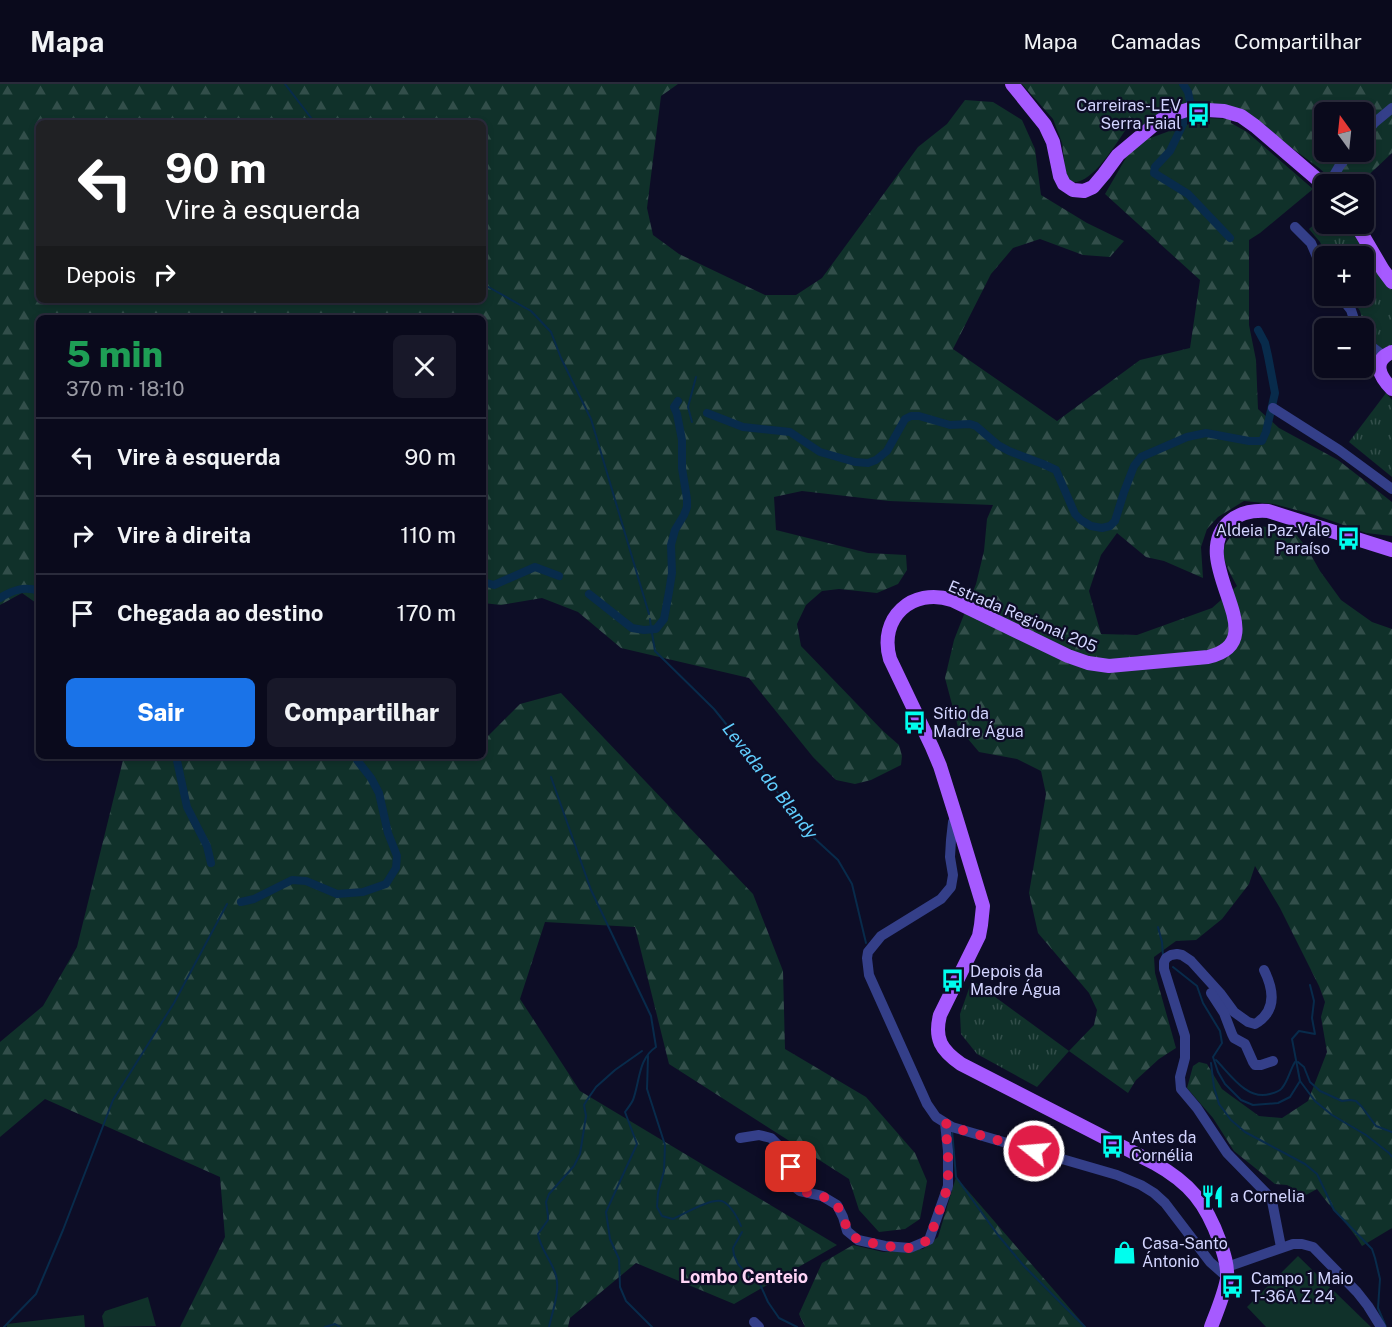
<!DOCTYPE html>
<html lang="pt">
<meta charset="utf-8">
<style>
body{margin:0;font-family:"Public Sans",sans-serif;background:#181829;color:#f1f3f6;height:100vh;display:flex;flex-direction:column;font-size:22px;white-space:nowrap}
*{box-sizing:border-box;margin:0}
p{font-size:20px;color:#999aa3}
.icon{flex:none;width:33px;height:33px;fill:none;stroke:currentColor;stroke-width:2;stroke-linecap:round;stroke-linejoin:round}
.map{position:relative;flex:1;overflow:hidden}
.details{position:absolute;left:36px;top:231px;width:450px;height:444px;display:flex;flex-direction:column;background:#0a0a1c;border-radius:9px;box-shadow:0 3px 9px #0003,0 0 0 2px #2a2b3b}
.details>*{flex:none}
.guide{position:absolute;left:36px;top:36px;width:450px;height:183px;border-radius:9px;box-shadow:0 3px 9px #0003,0 0 0 2px #2a2b3b;background:#202124;color:#fff;overflow:hidden}
.needle{width:39px;rotate:345deg}
.buttons{position:absolute;left:1314px;top:18px;display:grid;gap:12px}
.buttons a{display:grid;place-items:center;width:60px;height:60px;border-radius:9px;background:#0a0a1c;box-shadow:0 3px 9px #0003,0 0 0 2px #2a2b3b;font-size:30px}
.pin{position:absolute;display:grid;place-items:center;width:51px;height:51px;color:#fff;margin:-26px;border-radius:12px;box-shadow:0 3px 9px #0006}
.me{position:absolute;width:66px;margin:-33px;rotate:287deg;stroke-linejoin:round;filter:drop-shadow(0 0 4px #0008)}
.turn{display:flex;align-items:center;gap:21px;height:126px;padding:0 30px;font-size:27px}
.turn .icon{width:78px;height:78px;stroke-width:2.5}
.turn b{display:block;font-size:42px;line-height:51px}
.then{display:flex;align-items:center;height:57px;padding:0 30px;background:#0003;gap:12px;font-size:22px}
.round{display:grid;place-items:center;flex:none;width:63px;height:63px;border-radius:9px;background:#181829}
.head{display:flex;align-items:center;justify-content:space-between;height:102px;padding:0 30px}
h1{font-size:36px;font-weight:800;line-height:45px;color:#1e9e55}
.button{display:flex;gap:12px;margin-top:auto;padding:12px 30px}
.button a{flex:1;height:69px;border-radius:9px;background:#1a73e8;color:#fff;font-size:24px;font-weight:800;line-height:69px;text-align:center}
.button a+a{background:#181829;color:#f1f3f6}
ul{padding:0;list-style:none}
li{display:flex;align-items:center;gap:18px;height:78px;padding:0 30px;border-top:2px solid #2a2b3b}
li div{flex:1}
li b{display:block;font-size:22px}
li em{font-style:normal}
header{display:flex;align-items:center;gap:36px;box-sizing:border-box;height:84px;padding:0 30px;background:#0a0a1c;border-bottom:2px solid #2a2b3b}
header strong{font-size:28px}
nav{display:flex;gap:33px;margin-inline-start:auto;font-size:21px}
.map>svg:first-child{display:block}
</style>
<header>
<strong>Mapa</strong>
<nav><a>Mapa</a><a>Camadas</a><a>Compartilhar</a></nav>
</header>
<div class="map">
<svg width="1392" height="1243" viewBox="0 0 1392 1243">
<defs>
<pattern id="grass-tufts" width="24" height="20" patternUnits="userSpaceOnUse" patternTransform="scale(1.5)"><rect width="24" height="20" fill="#10312a"/><path d="M3 7l-1-3M5 7V3M7 7l1-3M15 17l-1-3M17 17v-4M19 17l1-3" fill="none" stroke="#324e4a"/></pattern>
<pattern id="forest-firs" width="22" height="20" patternUnits="userSpaceOnUse" patternTransform="scale(1.5)"><rect width="22" height="20" fill="#10312a"/><path d="M5 1l3.5 6h-7zM16 11l3.5 6h-7z" fill="#324e4a"/></pattern>
</defs>
<rect width="100%" height="100%" fill="#0d0d26"/>
<!-- grass -->
<g fill="url(#grass-tufts)">
<polygon points="1324,132 1324,140 1348,140 1384,195 1392,204 1392,261 1383,265 1367,253 1360,227 1350,212 1364,212 1364,172 1326,172 1320,158 1309,145"/>
<polygon points="1386,309 1392,316 1392,393 1349,358"/>
<polygon points="972,896 1069,967 1037,1003 977,970 961,950 960,930"/>
</g>
<!-- forest -->
<g fill="url(#forest-firs)" fill-rule="evenodd">
<path d="M0,0H678L661,12L647,124L653,151L679,170L765,211H796L822,194L918,63L947,40L965,16L993,18L1022,36L1035,65L1041,111L1087,139L1124,157L1110,173L1083,171L1040,155L1013,164L991,190L953,265L1057,337L1140,276L1190,264L1200,196L1105,110L1134,60L1205,34L1231,35V39L1247,48L1313,105L1260,149L1249,156V241L1256,276L1258,325L1279,344L1338,376L1392,418V452L1366,449L1315,431L1274,420L1244,417L1218,433L1207,445L1201,463L1203,494L1164,477L1146,473L1117,449L1101,471L1089,507L1101,550L1137,551L1212,524L1237,502C1227,483 1214,465 1235,449C1241,444 1245,442 1252,442C1266,442 1281,445 1294,448L1307,464L1320,487L1341,516L1372,538L1392,545V1144L1362,1162C1350,1141 1331,1125 1317,1105L1306,1111L1287,1101L1275,1100L1234,1067L1213,1034L1187,1004L1193,982L1199,978L1207,980L1222,1005L1230,1011L1259,1032L1282,1034L1308,1017L1327,968L1321,933L1325,918L1319,902L1280,824L1255,782L1249,800L1222,835L1196,856L1176,857L1154,873L1155,889L1176,964L1159,975L1136,996L1128,1009L1069,967L1094,941L1097,926L1089,909L1038,849L1029,809L1046,710L1041,687L1017,675L979,668L958,643L945,594L954,556L976,500L984,467L987,435L993,421L889,417L802,407L774,413L776,446L868,469L906,471L907,486L898,500L877,509L839,505L822,507L806,521L797,540L801,562L883,647L899,661L902,672L901,681L871,696L855,700L836,696L813,673L749,594L621,564L578,528L542,514L501,521L483,519V234H39V521L22,509L0,521ZM39,39H483V216H39Z"/>
<path d="M1022,0H1392V69L1359,100H1337L1319,84L1239,25H1189L1155,40L1127,44C1115,60 1092,103 1069,98L1066,91L1062,59L1053,35ZM1324,28H1364V68H1324Z"/>
<polygon points="561,609 753,810 783,887 785,965 866,1013 915,1069 927,1097 920,1135 905,1145 879,1148 859,1126 849,1095 669,980 635,843 545,838 520,915 580,1007 837,1161 734,1220 636,1179 570,1234 568,1243 180,1243 225,1153 220,1093 45,1015 0,1053 0,958 43,922 77,863 124,672 483,672 483,657 520,620"/>
<polygon points="956,1093 1086,1243 805,1243 799,1230 822,1179 853,1161 883,1168 923,1165 938,1153"/>
</g>
<!-- pitch -->
<g fill="#10312a">
<polygon points="1298,1172 1371,1243 1266,1243 1247,1223"/>
<polygon points="148,1213 156,1242 104,1243 102,1232 105,1227"/>
<polygon points="84,1231 85,1243 7,1243 7,1240"/>
</g>
<g fill="none" stroke-linecap="round" stroke-linejoin="round">
<!-- stream -->
<g stroke="#082b4b" stroke-width="2">
<polyline points="285,0 315,39"/>
<polyline points="483,200 531,227 551,248 561,274 591,335 649,530"/>
<polyline points="692,338 688,323 696,293"/>
<polyline points="650,535 651,544"/>
<polyline points="652,549 655,567 714,625 756,677 801,742 838,776 852,800 866,859"/>
<path d="M551,693L591,806L651,932L656,963C638,975 640,997 633,1016C631,1020 628,1024 625,1028L637,1060L606,1128L610,1155L619,1175L620,1203L626,1217L652,1243"/>
<polyline points="1158,843 1162,858 1163,872"/>
<polyline points="1173,883 1197,902 1203,919 1220,947 1222,959 1213,973 1218,988 1225,1000 1241,1016 1253,1021 1278,1019 1290,1013 1300,997"/>
<polyline points="1310,901 1314,917 1312,934 1315,950 1299,947 1292,955 1300,997 1315,1017 1332,1031 1366,1051 1389,1069 1392,1073"/>
<path d="M648,972L647,1005L665,1061L664,1087L658,1109L657,1123L662,1132L673,1135C684,1130 714,1112 724,1118C731,1122 738,1134 741,1142"/>
<path d="M1216,976C1230,990 1247,1017 1270,1010C1274,1009 1279,1008 1282,1004C1288,997 1290,986 1295,978"/>
<polyline points="1298,978 1304,983 1310,998 1320,1007 1342,1017 1350,1016 1356,1017 1362,1023 1376,1042 1392,1048"/>
<polyline points="1211,979 1214,1003 1219,1020 1231,1036 1245,1048 1305,1080 1317,1090 1334,1126 1372,1165 1375,1174 1380,1195 1378,1224 1386,1243"/>
<polyline points="952,1046 956,1093 998,1151 1024,1182 1085,1243"/>
<polyline points="742,1148 733,1164 734,1171 738,1180 745,1188 759,1198 768,1218 779,1234 797,1243"/>
<polyline points="4,1243 36,1210 63,1146 113,1016 174,919 227,820"/>
<polyline points="325,1243 335,1240 340,1243"/>
<path d="M549,1243C553,1225 562,1203 554,1186C549,1174 540,1163 538,1150L548,1136V1132L546,1118L549,1110L574,1082L580,1070L586,1032L584,1021L587,1016L596,1003L615,986L642,967"/>
</g>
<!-- canal -->
<g stroke="#082b4b" stroke-width="8">
<polyline points="1183,0 1188,8 1190,17"/>
<polyline points="1185,36 1170,67 1155,83 1154,89 1188,110 1230,154"/>
<polyline points="707,329 743,343 790,348 820,368 855,378 868,379 876,376 887,367 905,335 911,332 919,332 950,341 970,340 976,342 998,361 1009,367 1043,380 1056,386 1075,430 1081,436 1091,442 1102,444 1110,442 1115,437 1124,408 1134,382 1141,373 1187,353 1206,349 1249,357 1262,357 1266,348 1275,309 1268,272 1265,259 1258,246"/>
<polyline points="483,498 494,501 535,483 559,492"/>
<polyline points="589,510 632,544 644,546 656,545 664,535 669,508 672,489 671,461 675,446 684,431 687,423 687,415 682,384 682,356 677,330 674,323 678,317"/>
<path d="M0,514C13,506 24,502 39,507"/>
<polyline points="176,672 187,723 207,762 211,779"/>
<polyline points="241,818 254,815 292,796 306,797 337,810 363,808 386,800 396,784 397,772 388,749 379,709 371,694 357,676 357,672"/>
</g>
<!-- minor -->
<g stroke="#343f89" stroke-width="10">
<polyline points="1364,52 1374,39 1392,24"/>
<polyline points="1329,100 1340,81 1351,68"/>
<polyline points="1295,143 1311,159 1324,189"/>
<polyline points="1340,212 1351,226 1357,244"/>
<polyline points="1364,257 1384,272"/>
<polyline points="1273,324 1339,366 1392,405"/>
<polyline points="956,733 953,738 951,756 950,773 953,791 951,803 941,815 881,852 868,868 867,874 869,891 927,1020 936,1033 952,1043 1117,1091 1141,1101 1154,1109 1165,1119 1210,1178 1227,1193"/>
<path d="M1264,886C1274,906 1277,927 1255,940L1248,938L1234,928L1220,909L1191,877L1182,871L1177,870L1171,871L1166,874L1164,878V885L1185,952V974L1180,993L1181,1005L1197,1024L1227,1069L1269,1112L1272,1117L1281,1163"/>
<polyline points="1211,909 1224,929 1232,950 1234,954 1245,960 1253,978 1255,981 1261,981 1273,977"/>
<polyline points="740,1054 759,1051 771,1054 785,1068 789,1074 791,1083 789,1094 791,1100 800,1107 822,1112 837,1121 843,1133 847,1147 858,1156 885,1162 910,1164 929,1156 948,1102 948,1067 945,1039"/>
<polyline points="1227,1183 1293,1160 1302,1160 1313,1163 1357,1208 1368,1222 1381,1243"/>
<polyline points="754,1238 759,1243"/>
</g>
<!-- major -->
<g stroke="#a65aff" stroke-width="14">
<polyline points="1012,0 1045,41 1053,58 1060,92 1064,100 1073,106 1084,107 1093,103 1104,90 1118,71 1155,40 1167,32 1190,25 1224,27 1241,32 1255,42 1324,101"/>
<polyline points="1356,140 1383,186 1392,198"/>
<path d="M1392,268C1371,277 1380,293 1392,305"/>
<path d="M1211,1243C1217,1227 1224,1211 1227,1195C1228,1182 1224,1170 1220,1158C1206,1119 1190,1099 1154,1079L961,980C941,966 934,955 940,931L979,852L981,841L983,822L956,733L940,682L932,663L890,575C878,534 912,503 952,516L1068,572L1088,579L1109,582L1208,573C1279,557 1185,478 1229,438C1240,428 1253,426 1268,427L1392,466"/>
</g>
</g>
<g fill="none" stroke-linecap="round" stroke-linejoin="round">
<!-- route -->
<polyline stroke="#e11d48" stroke-width="10" stroke-dasharray="0 18" points="791,1083 789,1094 791,1100 800,1107 822,1112 837,1121 843,1133 848,1147 858,1156 885,1162 910,1164 929,1156 948,1102 948,1067 945,1039 952,1043 1034,1067"/>
</g>
<!-- icons -->
<defs>
<symbol id="bus-bare" viewBox="-9 -9 18 18"><path d="M-5-6H5V4H4V6H2V4H-2V6H-4V4H-5ZM-3.5-4V0h7V-4ZM-3.5 1.2v1.5H-2V1.2ZM2 1.2v1.5H3.5V1.2Z" fill="#00feee" stroke="#0d0d26" stroke-width="2.5" paint-order="stroke"/></symbol>
<symbol id="restaurant-bare" viewBox="-9 -9 18 18"><path d="M-5-6h1v4h1v-4h1v4h1v-4h1v5L-1.5 .5V6h-2V.5L-5-1ZM5-6V6H3V1.5H1.5Q1.5-4 5-6Z" fill="#00feee" stroke="#0d0d26" stroke-width="2.5" paint-order="stroke"/></symbol>
<symbol id="shop-bare" viewBox="-9 -9 18 18"><path d="M-5-2.5h2.3a2.7 3.5 0 0 1 5.4 0H5L5.5 6h-11ZM-1.5-2.5h3a1.5 2.3 0 0 0-3 0Z" fill="#00feee" stroke="#0d0d26" stroke-width="2.5" paint-order="stroke"/></symbol>
</defs>
<g fill-rule="evenodd">
<use href="#bus-bare" x="1182" y="14" width="33" height="33"/>
<use href="#bus-bare" x="1332" y="438" width="33" height="33"/>
<use href="#bus-bare" x="898" y="622" width="33" height="33"/>
<use href="#bus-bare" x="936" y="880" width="33" height="33"/>
<use href="#bus-bare" x="1096" y="1046" width="33" height="33"/>
<use href="#restaurant-bare" x="1196" y="1096" width="33" height="33"/>
<use href="#shop-bare" x="1108" y="1152" width="33" height="33"/>
<use href="#bus-bare" x="1216" y="1186" width="33" height="33"/>
</g>
<g text-anchor="middle" stroke-width="4.5" stroke-linejoin="round" paint-order="stroke">
<!-- poi labels -->
<g font-size="16" fill="#d3d5ff" stroke="#0d0d26" text-anchor="start">
<text x="1181" y="27" text-anchor="end">Carreiras-LEV<tspan x="1181" dy="18">Serra Faial</tspan></text>
<text x="1330" y="452" text-anchor="end">Aldeia Paz-Vale<tspan x="1330" dy="18">Paraíso</tspan></text>
<text x="933" y="635">Sítio da<tspan x="933" dy="18">Madre Água</tspan></text>
<text x="970" y="893">Depois da<tspan x="970" dy="18">Madre Água</tspan></text>
<text x="1131" y="1059">Antes da<tspan x="1131" dy="18">Cornélia</tspan></text>
<text x="1230" y="1118">a Cornelia</text>
<text x="1142" y="1165">Casa-Santo<tspan x="1142" dy="18">Ántonio</tspan></text>
<text x="1251" y="1200">Campo 1 Maio<tspan x="1251" dy="18">T-36A Z 24</tspan></text>
</g>
<!-- street labels -->
<g font-size="16" fill="#d3d5ff" stroke="#0d0d26">
<text transform="translate(1023 532) rotate(23)" y="6">Estrada Regional 205</text>
</g>
<!-- water labels -->
<g font-size="18" font-style="italic" fill="#61cfff" stroke="#0d0d26">
<text transform="translate(770 697) rotate(52)" y="6">Levada do Blandy</text>
</g>
<!-- neighbourhood labels -->
<g font-size="18" font-weight="bold" fill="#ffd5f6" stroke="#0d0d26">
<text x="744" y="1199">Lombo Centeio</text>
</g>
</g>
</svg>
<div class="buttons">
<a><svg class="needle" viewBox="-14 -14 28 28"><path d="M0-13l5 13h-10z" fill="#e53935"/><path d="M0 13l5-13h-10z" fill="#999aa3"/></svg></a>
<a><svg class="icon" aria-label="layers" viewBox="0 0 24 24"><path d="M12 4l9 5-9 5-9-5zM3 14l9 5 9-5"/></svg></a>
<a>+</a>
<a>−</a>
</div>
<div class="pin" style="left:791px;top:1083px;background:#d93025"><svg class="icon" aria-label="arrive" viewBox="0 0 24 24"><path d="M6 21V4h12l-3 4 3 4H6"/></svg></div>
<svg class="me" style="left:1034px;top:1067px" viewBox="-20 -20 40 40"><circle r="17" fill="#e11d48" stroke="#fff" stroke-width="3"/><path d="M0-11L8 9 0 5-8 9z" fill="#fff"/></svg>
<div class="guide">
<div class="turn"><svg class="icon" aria-label="left" viewBox="0 0 24 24"><path d="M17 20v-9H6M10 6l-5 5 5 5"/></svg><div><b>90 m</b>Vire à esquerda</div></div>
<div class="then">Depois<svg class="icon" aria-label="right" viewBox="0 0 24 24"><path d="M7 20v-9h11M14 6l5 5-5 5"/></svg></div>
</div>
<section class="details">
<div class="head"><div><h1>5 min</h1><p>370 m · 18:10</p></div><a class="round"><svg class="icon" aria-label="close" viewBox="0 0 24 24"><path d="M6 6l12 12M18 6L6 18"/></svg></a></div>
<ul>
<li><svg class="icon" aria-label="left" viewBox="0 0 24 24"><path d="M17 20v-9H6M10 6l-5 5 5 5"/></svg><div><b>Vire à esquerda</b></div><em>90 m</em></li>
<li><svg class="icon" aria-label="right" viewBox="0 0 24 24"><path d="M7 20v-9h11M14 6l5 5-5 5"/></svg><div><b>Vire à direita</b></div><em>110 m</em></li>
<li><svg class="icon" aria-label="arrive" viewBox="0 0 24 24"><path d="M6 21V4h12l-3 4 3 4H6"/></svg><div><b>Chegada ao destino</b></div><em>170 m</em></li>
</ul>
<div class="button"><a>Sair</a><a>Compartilhar</a></div>
</section>
</div>
